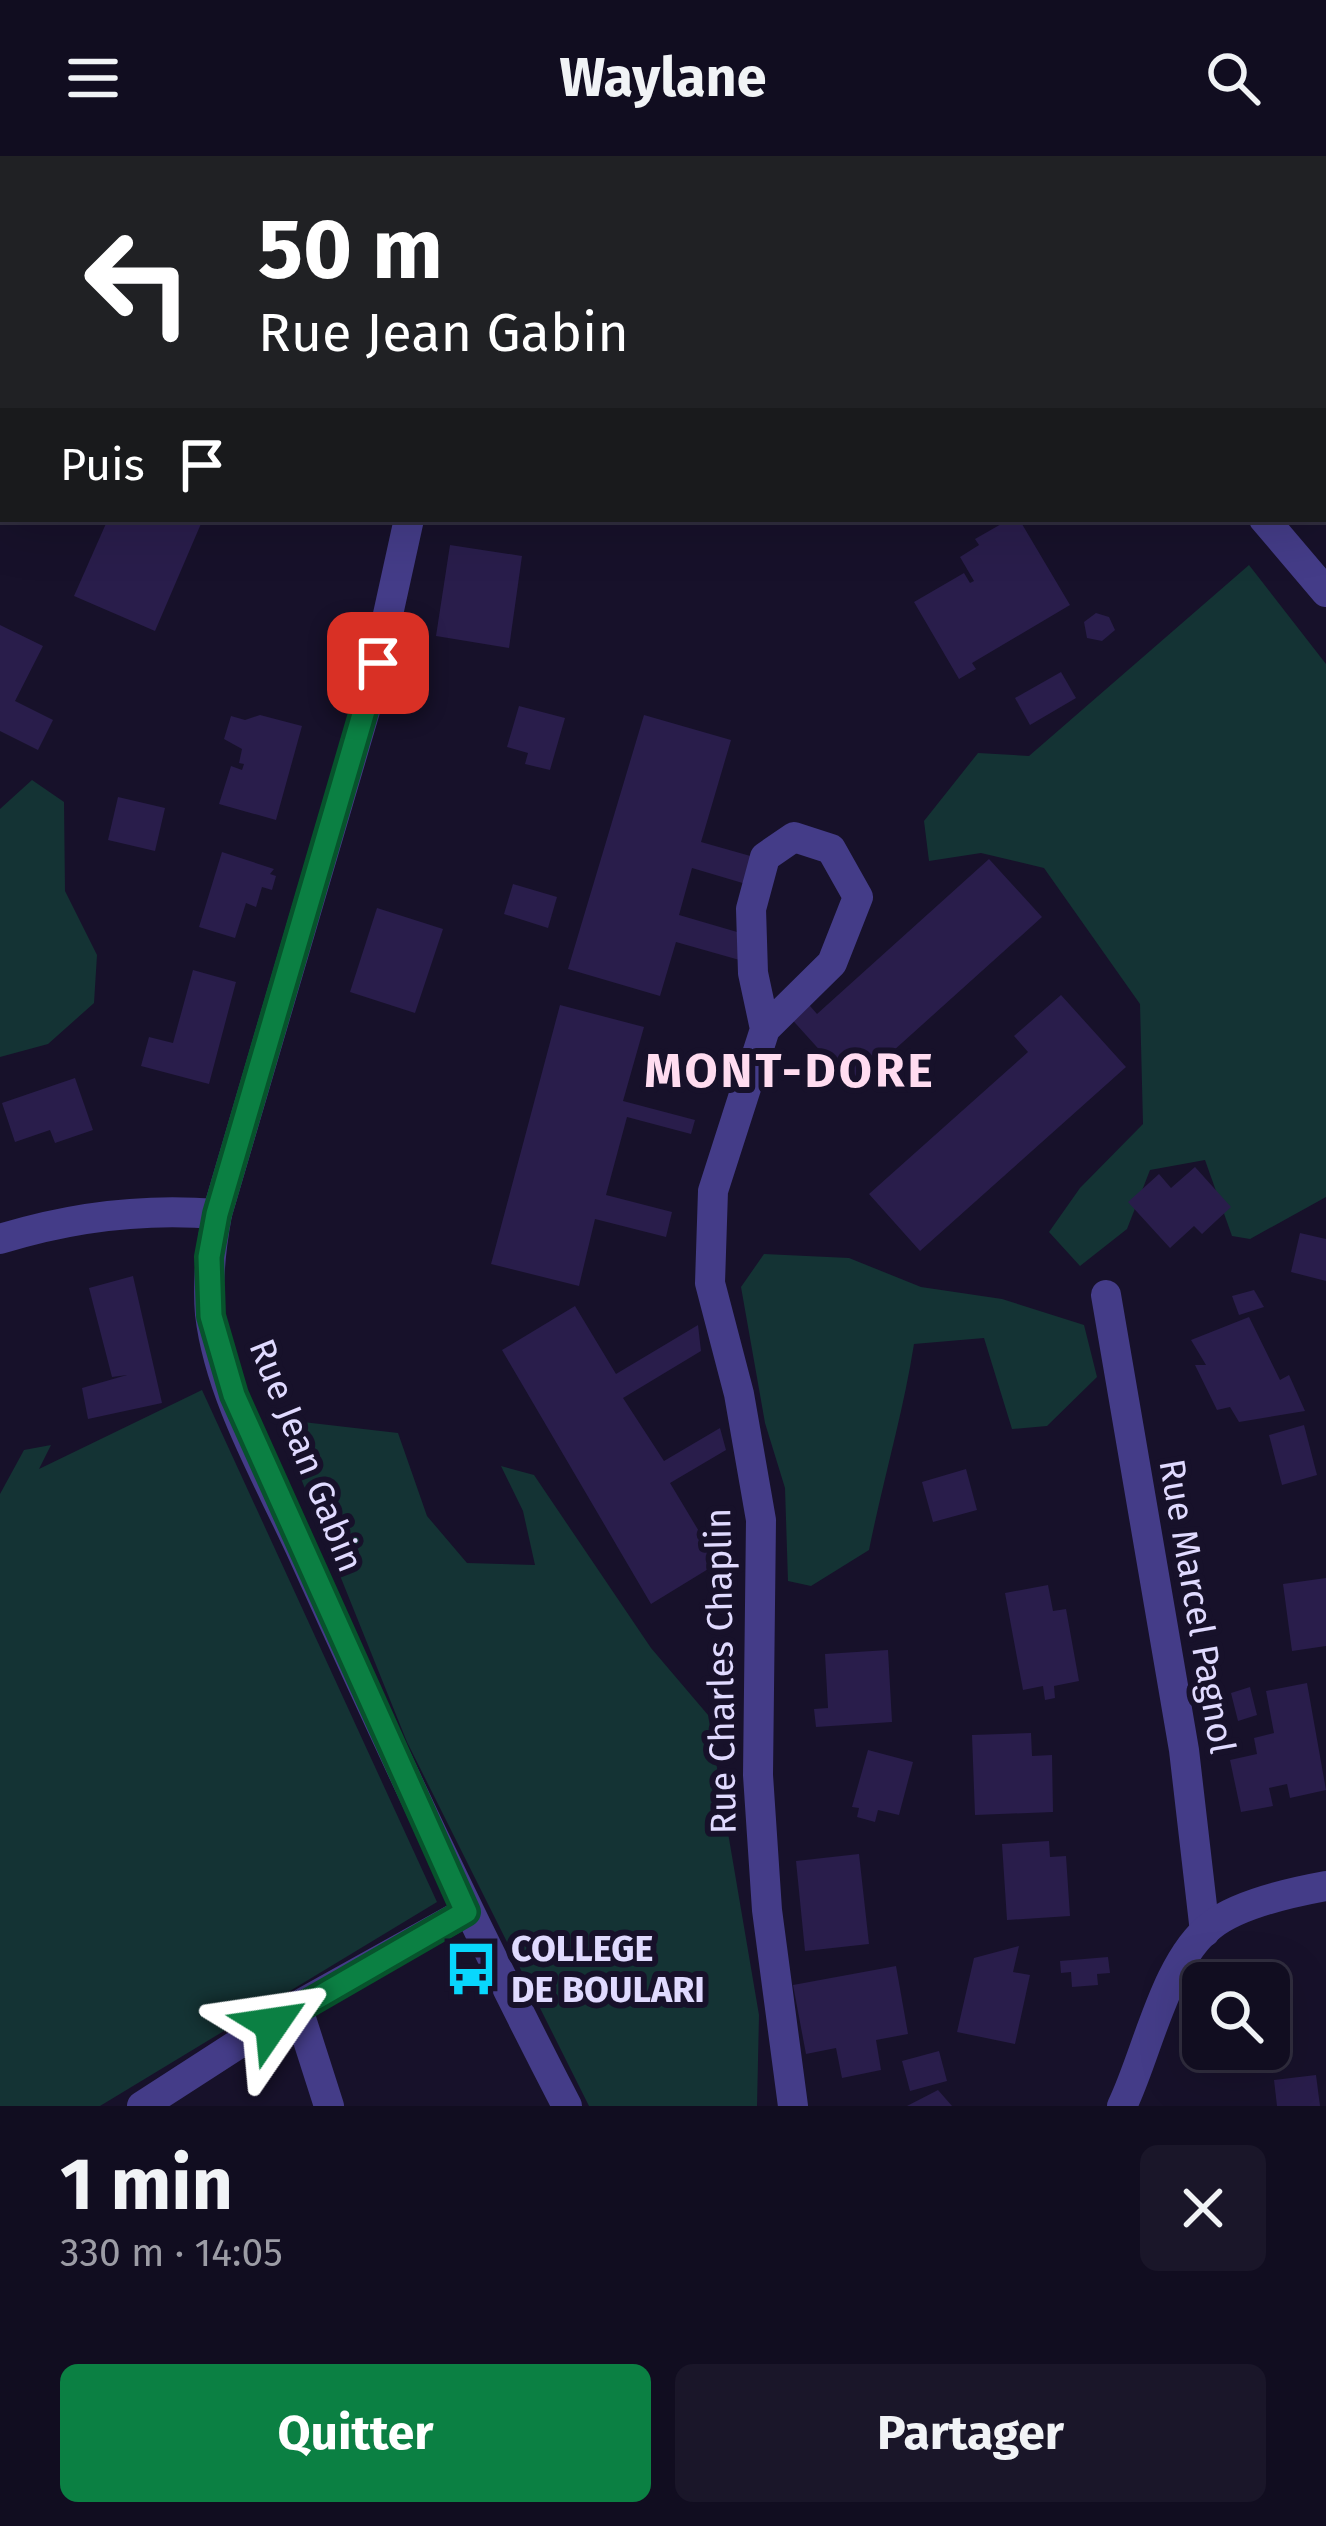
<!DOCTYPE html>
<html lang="fr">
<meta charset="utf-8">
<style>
body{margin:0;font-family:"Fira Sans",sans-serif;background:#1a1629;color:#f1f3f6;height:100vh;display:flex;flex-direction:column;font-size:45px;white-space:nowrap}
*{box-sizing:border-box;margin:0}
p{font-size:39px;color:#9c9ca5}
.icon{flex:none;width:66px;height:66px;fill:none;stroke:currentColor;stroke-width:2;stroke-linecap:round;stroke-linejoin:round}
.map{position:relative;height:1950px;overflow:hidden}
.panel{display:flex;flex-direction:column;background:#110d20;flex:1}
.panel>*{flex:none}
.top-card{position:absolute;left:0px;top:0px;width:1326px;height:366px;box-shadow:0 12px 48px #0002,0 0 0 3px #302d3e;background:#202124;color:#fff;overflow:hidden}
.tools{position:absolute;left:1182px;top:1806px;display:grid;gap:24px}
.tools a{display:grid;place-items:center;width:108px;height:108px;border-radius:18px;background:#110d20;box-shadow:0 12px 48px #0002,0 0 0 3px #302d3e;font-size:60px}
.pin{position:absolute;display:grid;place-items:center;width:102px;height:102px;color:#fff;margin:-51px;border-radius:24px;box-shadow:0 6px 18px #0006}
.me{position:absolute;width:132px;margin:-66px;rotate:58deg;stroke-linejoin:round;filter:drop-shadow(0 0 9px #0008)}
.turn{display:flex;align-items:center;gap:42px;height:252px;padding:0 60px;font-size:54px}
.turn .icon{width:156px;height:156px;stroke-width:2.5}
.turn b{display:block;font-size:84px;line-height:102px}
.then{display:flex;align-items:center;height:114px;padding:0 60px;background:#0003;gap:24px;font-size:45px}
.round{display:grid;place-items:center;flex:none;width:126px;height:126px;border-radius:18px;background:#1a1629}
.head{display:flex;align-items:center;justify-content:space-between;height:204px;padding:0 60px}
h1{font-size:72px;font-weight:700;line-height:90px}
.action{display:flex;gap:24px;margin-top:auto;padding:24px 60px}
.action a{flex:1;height:138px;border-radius:18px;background:#0b8043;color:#fff;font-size:48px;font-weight:700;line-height:138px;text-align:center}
.action a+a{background:#1a1629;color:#f1f3f6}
header{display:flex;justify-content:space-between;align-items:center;height:156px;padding:0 60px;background:#110d20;font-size:54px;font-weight:700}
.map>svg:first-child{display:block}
</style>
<header><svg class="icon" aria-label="menu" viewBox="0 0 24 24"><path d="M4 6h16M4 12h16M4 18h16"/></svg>Waylane<svg class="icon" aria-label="search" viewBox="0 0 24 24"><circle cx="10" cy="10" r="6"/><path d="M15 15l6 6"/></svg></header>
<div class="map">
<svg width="1326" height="1950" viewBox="0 0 1326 1950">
<rect width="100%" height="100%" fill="#17112a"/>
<!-- green -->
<g fill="#143334">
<polygon points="1249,409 1326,508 1326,1041 1250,1083 1232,1080 1205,1004 1150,1014 1127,1073 1080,1110 1049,1076 1080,1032 1143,968 1140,848 1044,712 981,697 929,705 924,665 978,597 1029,600"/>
<polygon points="32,624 64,646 65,735 97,799 94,847 48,888 0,901 0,653"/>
<path d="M764,1098L849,1102L921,1131L1002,1143L1084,1169L1097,1221L1047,1270L1012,1273L984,1182L914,1188C903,1258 883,1324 869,1394L811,1430L788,1425L785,1332L765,1267L741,1131Z"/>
<polygon points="202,1234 437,1746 100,1950 0,1950 0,1338 24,1294 51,1289 39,1313"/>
<polygon points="277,1263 398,1277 427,1360 467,1407 535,1409 523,1355 501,1310 534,1319 651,1492 708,1559 759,1859 757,1950 589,1950 407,1586"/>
</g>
<!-- building -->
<g fill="#291d4b">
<polygon points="108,363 203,363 155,475 74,440"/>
<polygon points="1010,363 1019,363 1070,449 972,507 976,513 959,523 914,446 964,417 970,427 974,425 960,401 979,389 975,383"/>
<polygon points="450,389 522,400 509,492 436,480"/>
<polygon points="1096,457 1109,461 1115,474 1102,485 1087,482 1084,466"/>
<polygon points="0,469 43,490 15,545 53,564 38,594 0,575"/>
<polygon points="1061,516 1076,542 1030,569 1015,542"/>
<polygon points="519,550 565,562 550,614 525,608 528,597 507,591"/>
<polygon points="260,559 302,570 276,664 219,648 231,610 242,614 244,608 239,607 242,593 224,583 231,560 245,564"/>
<polygon points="644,559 731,584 701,686 754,701 746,728 692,712 679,759 744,778 743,805 676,786 660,840 568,813"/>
<polygon points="118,641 165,652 155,695 108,684"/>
<polygon points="222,696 274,713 270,718 276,720 272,734 262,731 256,751 246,747 235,782 199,771"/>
<polygon points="989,703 1042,761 853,931 787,858 804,843 817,858"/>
<polygon points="513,728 557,741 548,772 504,758"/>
<polygon points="377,752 443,773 415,857 350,836"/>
<polygon points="193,814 236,826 209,928 141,910 149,881 173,887"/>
<polygon points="1061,839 1126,911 920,1095 869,1038 1028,896 1014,880"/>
<polygon points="560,849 644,871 623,945 695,964 691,978 627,961 606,1039 672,1056 666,1081 595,1063 579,1130 491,1108"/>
<polygon points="75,922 93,974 55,987 50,974 15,986 2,947"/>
<polygon points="1195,1011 1231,1051 1202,1078 1194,1070 1170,1092 1128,1046 1159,1018 1171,1032"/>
<polygon points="1300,1077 1326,1083 1326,1125 1291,1116"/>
<polygon points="133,1120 162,1247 88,1263 82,1232 127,1219 112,1221 89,1132"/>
<polygon points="1254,1134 1264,1151 1239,1159 1232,1140"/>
<polygon points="575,1150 616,1218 698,1169 701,1195 623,1242 664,1305 720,1272 726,1294 670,1327 718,1407 651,1448 502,1194"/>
<polygon points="1249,1161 1280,1224 1289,1219 1305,1255 1239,1266 1230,1251 1217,1254 1195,1209 1206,1209 1191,1184"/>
<polygon points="1304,1269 1317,1319 1282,1329 1269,1279"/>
<polygon points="966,1313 977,1354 933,1366 922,1326"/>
<polygon points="1326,1422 1326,1490 1292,1495 1283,1428"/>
<polygon points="1048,1429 1053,1455 1066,1453 1079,1525 1054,1530 1055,1542 1045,1544 1043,1530 1023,1534 1005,1437"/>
<polygon points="888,1494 892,1566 816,1571 814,1553 828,1552 825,1498"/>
<polygon points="1307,1527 1326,1634 1290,1642 1287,1628 1269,1632 1273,1650 1241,1656 1230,1604 1257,1598 1254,1582 1274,1577 1266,1535"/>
<polygon points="1250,1531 1257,1559 1238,1565 1231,1537"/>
<polygon points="1031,1577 1032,1600 1052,1599 1053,1656 975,1659 972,1579"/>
<polygon points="868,1594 913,1606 899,1659 878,1654 875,1666 857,1661 859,1652 852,1651"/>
<polygon points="1049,1685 1050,1701 1066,1700 1070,1760 1007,1764 1002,1688"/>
<polygon points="859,1698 869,1788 805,1795 796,1705"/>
<polygon points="1019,1790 1013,1816 1030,1819 1015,1888 957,1876 974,1802"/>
<polygon points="1108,1801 1110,1817 1097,1818 1098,1829 1072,1831 1071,1816 1061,1817 1060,1805"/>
<polygon points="896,1810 908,1878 876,1884 881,1914 842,1922 836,1892 806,1898 793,1829"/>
<polygon points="939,1895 947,1925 910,1935 902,1905"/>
<polygon points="1316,1919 1320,1950 1277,1950 1274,1924"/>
<polygon points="938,1934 952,1950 907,1950"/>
</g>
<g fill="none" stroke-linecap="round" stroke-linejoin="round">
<!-- minor -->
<g stroke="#443c88" stroke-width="30">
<polyline points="909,0 913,3"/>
<polyline points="0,291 3,283"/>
<path d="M409,363L372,531L217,1058C211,1091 207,1124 210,1158C220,1243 272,1328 306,1405C389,1589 474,1771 567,1950"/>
<polyline points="1264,363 1326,436"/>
<polyline points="765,873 832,807 858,741 831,693 794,681 765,701 751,753 753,817 765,873 713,1035 710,1127 739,1238 761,1364 758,1619 767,1754 793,1950"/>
<path d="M0,1083C71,1061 143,1052 217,1058"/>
<polyline points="1106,1139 1184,1594 1205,1776"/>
<polyline points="297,1850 329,1950"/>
<polyline points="142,1950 297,1850 466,1756"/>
<path d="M1122,1950C1147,1899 1165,1804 1212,1769C1239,1748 1293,1736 1326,1730"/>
</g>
</g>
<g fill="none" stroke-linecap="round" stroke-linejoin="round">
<defs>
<polyline id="route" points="272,1868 466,1756 234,1239 211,1160 209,1101 217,1058 378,507"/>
</defs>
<!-- route casing -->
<use href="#route" stroke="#07532c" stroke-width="30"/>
<!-- route -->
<use href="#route" stroke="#0b8043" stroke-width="21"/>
</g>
<!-- icons -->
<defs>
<symbol id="bus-bare" viewBox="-9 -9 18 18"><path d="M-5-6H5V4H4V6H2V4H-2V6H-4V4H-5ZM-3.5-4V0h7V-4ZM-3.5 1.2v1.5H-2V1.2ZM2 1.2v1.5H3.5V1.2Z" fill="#08d7fd" stroke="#17112a" stroke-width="2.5" paint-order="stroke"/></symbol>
</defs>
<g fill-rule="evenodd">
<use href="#bus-bare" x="433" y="1775" width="76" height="76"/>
</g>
<g text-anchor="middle" stroke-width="12" stroke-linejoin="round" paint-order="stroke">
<!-- street labels -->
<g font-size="36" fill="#e0daff" stroke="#17112a">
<text transform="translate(307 1299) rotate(68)" y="13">Rue Jean Gabin</text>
<text transform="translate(1198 1450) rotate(80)" y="13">Rue Marcel Pagnol</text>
<text transform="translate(720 1515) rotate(-91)" y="13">Rue Charles Chaplin</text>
</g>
<!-- poi labels -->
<g font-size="36" font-weight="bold" fill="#e0daff" stroke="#17112a" text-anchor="start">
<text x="511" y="1805">COLLEGE<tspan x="511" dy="41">DE BOULARI</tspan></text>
</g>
<!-- district labels -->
<g font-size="48" font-weight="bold" letter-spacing="3" fill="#ffdcf0" stroke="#17112a">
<text x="790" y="931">MONT-DORE</text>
</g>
</g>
</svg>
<div class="tools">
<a><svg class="icon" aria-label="search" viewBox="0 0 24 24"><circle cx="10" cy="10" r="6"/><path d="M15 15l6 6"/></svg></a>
</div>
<div class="pin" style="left:378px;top:507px;background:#d93025"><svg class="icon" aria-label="arrive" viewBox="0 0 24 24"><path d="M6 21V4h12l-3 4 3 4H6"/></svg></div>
<svg class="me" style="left:272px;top:1868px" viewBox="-20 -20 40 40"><path d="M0-17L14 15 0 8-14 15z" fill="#0b8043" stroke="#fff" stroke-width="4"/></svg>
<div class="top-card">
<div class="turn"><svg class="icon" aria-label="left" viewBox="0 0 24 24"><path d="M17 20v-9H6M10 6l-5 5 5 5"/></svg><div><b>50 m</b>Rue Jean Gabin</div></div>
<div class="then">Puis<svg class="icon" aria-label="arrive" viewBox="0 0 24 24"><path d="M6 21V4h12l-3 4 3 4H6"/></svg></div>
</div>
</div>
<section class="panel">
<div class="head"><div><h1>1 min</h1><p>330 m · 14:05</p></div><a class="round"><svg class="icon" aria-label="close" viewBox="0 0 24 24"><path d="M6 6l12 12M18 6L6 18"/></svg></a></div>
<div class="action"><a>Quitter</a><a>Partager</a></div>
</section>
